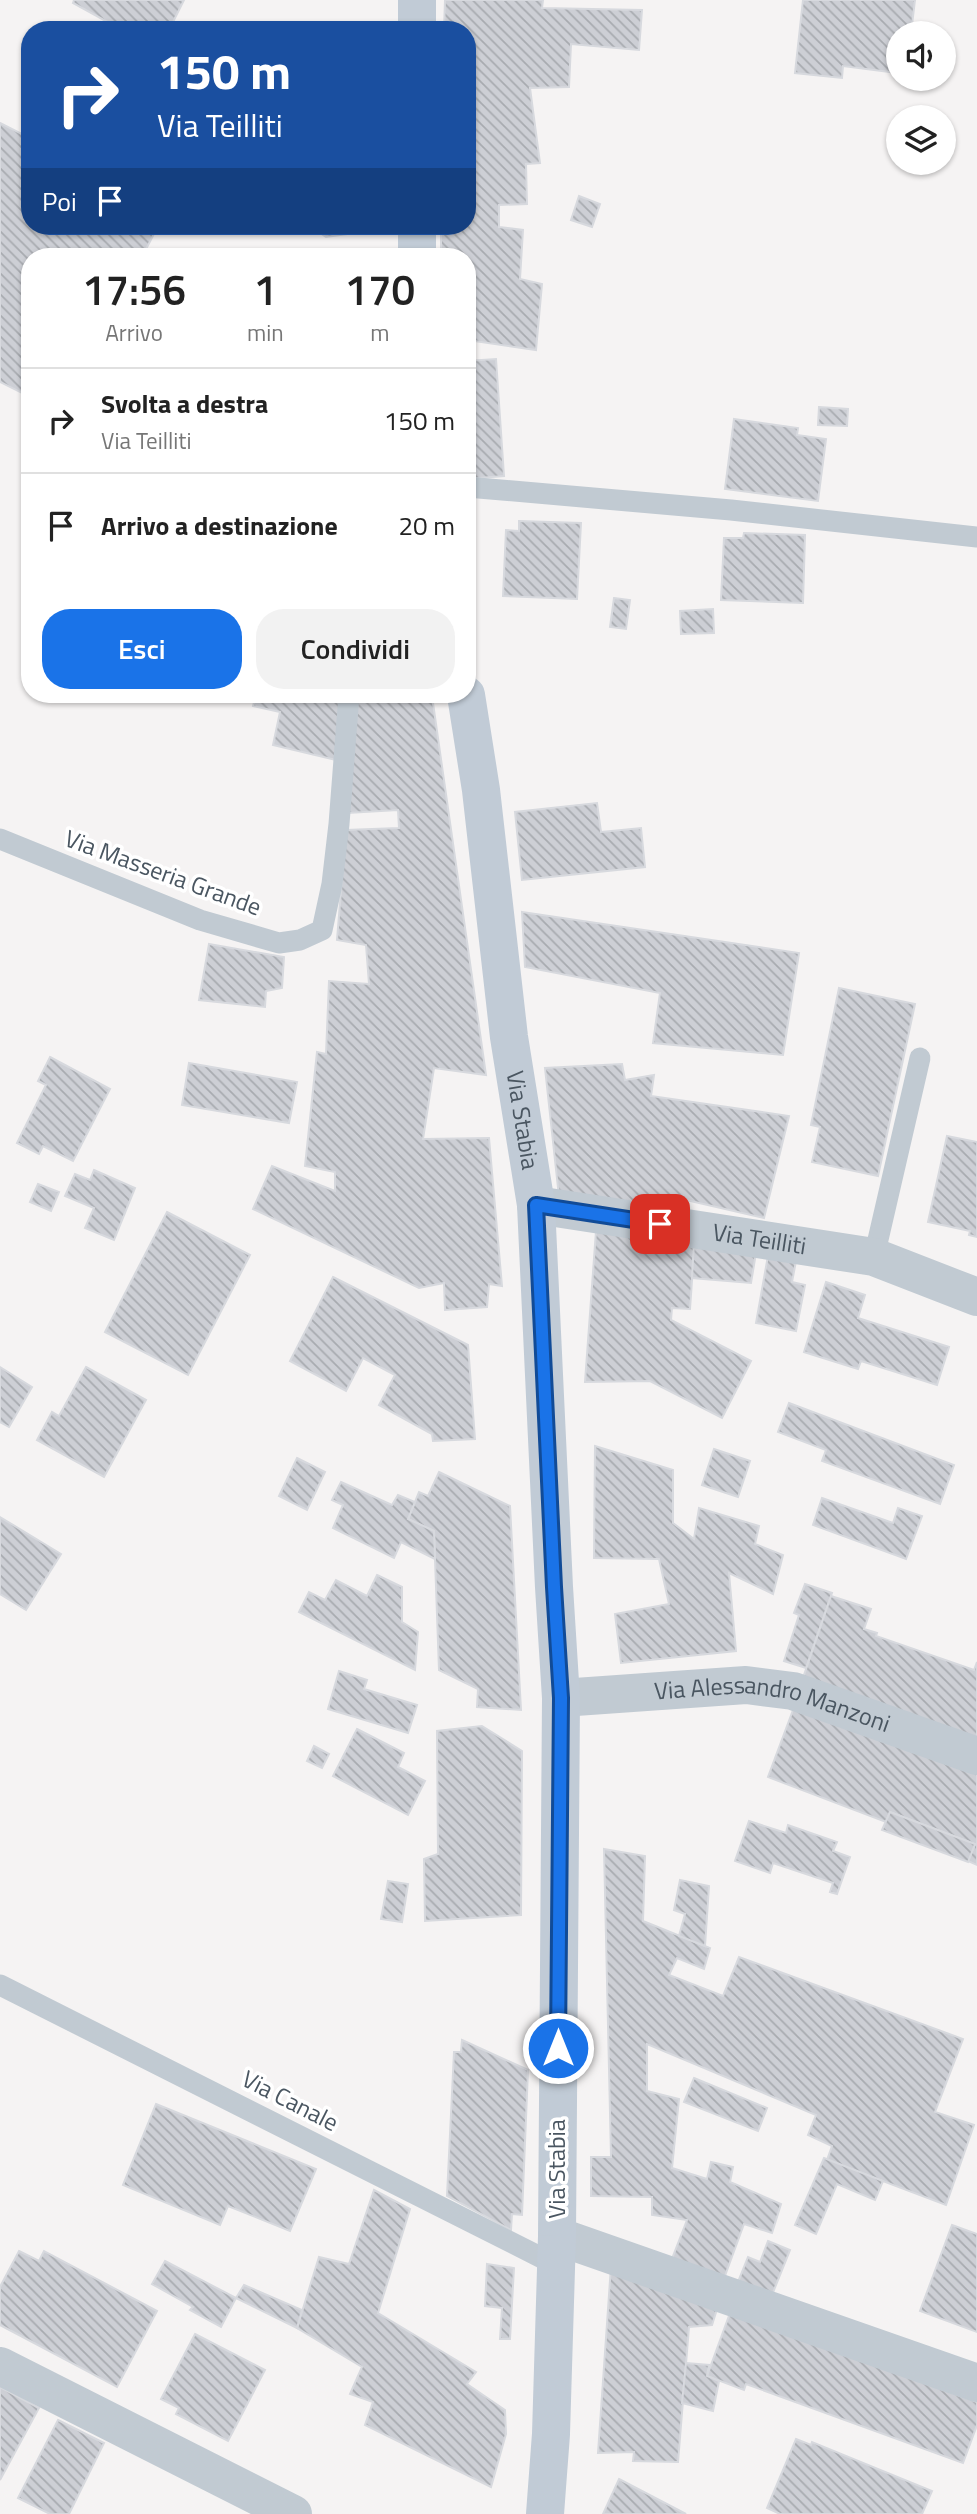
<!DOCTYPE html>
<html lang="it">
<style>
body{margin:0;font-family:"Titillium Web",sans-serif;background:#f2f2f2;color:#222;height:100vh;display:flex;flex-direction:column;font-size:26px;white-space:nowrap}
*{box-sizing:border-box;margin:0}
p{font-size:23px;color:#767676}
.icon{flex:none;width:38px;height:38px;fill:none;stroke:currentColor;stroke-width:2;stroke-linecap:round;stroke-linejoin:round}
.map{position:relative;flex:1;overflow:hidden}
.side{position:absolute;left:21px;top:248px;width:455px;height:455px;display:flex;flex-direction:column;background:#fff;border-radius:28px;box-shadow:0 2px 5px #0004}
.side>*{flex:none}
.banner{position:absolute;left:21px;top:21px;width:455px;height:214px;border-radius:28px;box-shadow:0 2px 5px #0004;background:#1a4fa0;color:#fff;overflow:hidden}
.tools{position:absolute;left:886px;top:21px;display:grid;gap:14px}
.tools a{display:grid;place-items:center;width:70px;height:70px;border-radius:50%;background:#fff;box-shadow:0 2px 5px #0004;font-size:35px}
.pin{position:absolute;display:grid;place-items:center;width:60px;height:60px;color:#fff;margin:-30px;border-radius:14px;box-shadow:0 4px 10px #0006}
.me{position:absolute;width:77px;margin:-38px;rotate:0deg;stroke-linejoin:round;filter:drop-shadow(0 0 5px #0008)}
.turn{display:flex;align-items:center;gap:24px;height:147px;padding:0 21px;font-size:32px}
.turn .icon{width:91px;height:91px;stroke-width:2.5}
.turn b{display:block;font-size:49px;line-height:60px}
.then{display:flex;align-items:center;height:66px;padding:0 21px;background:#0003;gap:14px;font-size:26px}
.eta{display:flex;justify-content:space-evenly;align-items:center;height:119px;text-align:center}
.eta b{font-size:42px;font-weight:600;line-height:49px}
.cta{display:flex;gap:14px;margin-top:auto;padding:14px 21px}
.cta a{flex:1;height:80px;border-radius:28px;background:#1a73e8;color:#fff;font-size:28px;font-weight:600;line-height:80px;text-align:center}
.cta a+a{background:#f2f2f2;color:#222}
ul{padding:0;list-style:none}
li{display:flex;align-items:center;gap:21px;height:105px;padding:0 21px;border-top:2px solid #e0e0e0}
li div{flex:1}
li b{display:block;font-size:26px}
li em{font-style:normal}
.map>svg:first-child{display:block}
</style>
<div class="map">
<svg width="977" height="2514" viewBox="0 0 977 2514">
<defs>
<pattern id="building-back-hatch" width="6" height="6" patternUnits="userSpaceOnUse" patternTransform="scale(1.75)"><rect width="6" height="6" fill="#cdcfd5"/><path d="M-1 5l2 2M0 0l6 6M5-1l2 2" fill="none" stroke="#a8abb0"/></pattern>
</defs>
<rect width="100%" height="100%" fill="#f5f3f3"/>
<!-- building -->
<g fill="url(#building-back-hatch)" stroke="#d7d9de" stroke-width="2">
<polygon points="74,0 184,0 169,30 122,30 73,3"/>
<polygon points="445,0 543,0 542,8 642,10 639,50 571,44 569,87 530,88 540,163 526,164 527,204 499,205 499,227 523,230 520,279 542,284 536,350 467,340 467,257 441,257 441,226 467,226 467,30 444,30"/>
<polygon points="803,0 915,0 911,33 898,33 898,73 843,66 842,78 795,73"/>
<polygon points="0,123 30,138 30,226 158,226 142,257 30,257 30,397 0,382"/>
<polygon points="579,196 600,204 592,227 571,220"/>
<polygon points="310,226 363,226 363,232 326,237"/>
<polygon points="496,359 504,476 467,479 467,361"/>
<polygon points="819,407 848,409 847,426 818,425"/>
<polygon points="734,419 798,428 797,435 826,439 818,501 725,489"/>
<polygon points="519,521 581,523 577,599 503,596 506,530 519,531"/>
<polygon points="744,533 805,535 803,603 721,600 724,538 743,538"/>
<polygon points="614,598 630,600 626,629 610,627"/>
<polygon points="713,609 714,633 681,634 680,611"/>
<polygon points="256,695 341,695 336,760 273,745 280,712 253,706"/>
<polygon points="355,695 444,695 444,697 432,696 486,1075 434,1068 423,1139 489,1138 502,1286 489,1284 487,1307 445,1310 444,1283 419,1288 253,1209 272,1166 335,1191 335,1172 305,1166 317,1052 326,1054 329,981 369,984 366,945 337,940 346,830 399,828 398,810 348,813"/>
<polygon points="597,803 601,832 641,828 645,867 522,880 515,812"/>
<polygon points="522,912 799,953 783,1055 653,1043 660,993 525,967"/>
<polygon points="209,944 284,957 282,988 266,991 265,1007 199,1000"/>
<polygon points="839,988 915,1004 878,1176 812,1162 820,1127 811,1125"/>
<polygon points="50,1057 110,1089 73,1161 43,1146 39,1154 17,1143 46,1085 38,1081"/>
<polygon points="189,1063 297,1082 289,1123 182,1105"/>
<polygon points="622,1064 625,1080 654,1075 651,1096 789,1116 764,1218 686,1200 684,1216 559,1197 545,1068"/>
<polygon points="947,1136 977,1142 977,1237 969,1235 970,1231 928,1222"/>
<polygon points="94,1170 135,1188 114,1240 85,1228 94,1208 65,1196 75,1174 90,1180"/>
<polygon points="38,1184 59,1192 51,1211 30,1202"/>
<polygon points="167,1212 250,1255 188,1375 105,1332"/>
<polygon points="596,1231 695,1238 690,1309 672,1308 671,1320 751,1361 722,1418 650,1381 585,1382"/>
<polygon points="694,1242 757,1247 751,1283 692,1278"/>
<polygon points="769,1250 797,1256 792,1282 805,1285 796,1331 756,1323"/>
<polygon points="333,1277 468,1345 475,1439 433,1441 432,1434 379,1405 395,1375 363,1358 346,1391 290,1361"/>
<polygon points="826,1282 865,1295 858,1318 949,1347 937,1385 861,1361 858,1369 804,1352"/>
<polygon points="0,1367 32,1387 9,1427 0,1422"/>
<polygon points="86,1367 146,1400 104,1477 37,1440 52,1412 59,1416"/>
<polygon points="789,1403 954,1465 940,1504 822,1461 826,1450 778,1432"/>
<polygon points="595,1446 673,1470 673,1523 694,1539 699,1508 759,1526 755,1544 783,1555 773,1594 729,1573 736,1651 621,1663 615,1614 669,1604 659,1559 594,1558"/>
<polygon points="714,1449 750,1461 738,1497 702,1485"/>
<polygon points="297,1458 325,1472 307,1510 279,1496"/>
<polygon points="439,1472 510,1506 521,1710 477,1707 478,1689 439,1670 434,1531 408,1519 419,1492 428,1496"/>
<polygon points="341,1482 392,1505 398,1495 415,1502 408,1519 434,1531 435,1559 401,1542 394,1558 333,1528 343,1505 332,1500"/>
<polygon points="822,1498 893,1523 898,1508 922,1516 906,1559 813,1525"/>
<polygon points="0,1517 61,1554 26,1610 0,1594"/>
<polygon points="377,1575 402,1587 402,1622 418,1632 415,1670 299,1612 309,1592 325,1600 336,1580 367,1596"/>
<polygon points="805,1584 832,1593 806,1668 784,1661 799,1615 794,1613"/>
<polygon points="831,1596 871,1609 864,1629 877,1633 876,1636 974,1670 977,1662 977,1739 803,1678"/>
<polygon points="339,1671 367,1680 364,1689 417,1705 408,1733 328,1709"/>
<polygon points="796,1702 977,1769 977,1865 968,1861 975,1844 890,1812 886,1822 768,1777"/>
<polygon points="482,1726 522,1751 521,1915 425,1921 424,1859 438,1854 437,1731"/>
<polygon points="357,1729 404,1753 398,1767 425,1781 408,1815 333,1776"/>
<polygon points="314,1746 329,1754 322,1768 307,1761"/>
<polygon points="890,1812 975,1844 968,1862 882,1830"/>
<polygon points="749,1821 786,1833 788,1825 837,1842 833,1851 850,1857 837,1894 830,1892 833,1883 773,1863 770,1873 735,1861"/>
<polygon points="604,1849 645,1856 643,1921 710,1948 704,1969 677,1958 669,1975 723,1996 739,1957 963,2039 935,2112 974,2125 946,2205 827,2160 832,2146 808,2135 816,2115 647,2044 647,2091 679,2099 672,2168 707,2179 711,2162 733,2167 730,2182 781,2204 772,2233 744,2224 722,2284 670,2264 687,2220 652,2215 652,2197 591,2196 591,2157 611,2157"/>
<polygon points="680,1880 709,1886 705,1946 679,1936 685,1914 674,1910"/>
<polygon points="388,1881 408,1884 402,1922 381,1919"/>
<polygon points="462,2040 528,2070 522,2215 512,2214 511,2230 447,2196 454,2052 461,2052"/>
<polygon points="694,2078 767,2108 758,2131 684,2102"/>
<polygon points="156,2104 316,2169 290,2231 228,2206 220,2225 123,2185"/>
<polygon points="824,2158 883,2181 875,2200 837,2184 816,2234 795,2225"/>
<polygon points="374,2190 410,2209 378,2313 476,2372 467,2384 505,2410 506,2434 491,2487 365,2425 373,2402 350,2394 362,2367 297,2328 319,2257 349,2264"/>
<polygon points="952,2225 977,2234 977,2332 920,2311"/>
<polygon points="768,2241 790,2250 772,2295 738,2282 748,2257 760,2262"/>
<polygon points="19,2251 39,2261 44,2251 157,2311 117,2387 0,2325 0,2287"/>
<polygon points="165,2261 236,2298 221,2327 190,2310 193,2307 152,2284"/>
<polygon points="487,2264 514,2268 510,2339 500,2339 502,2308 485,2306"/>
<polygon points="611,2266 719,2303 712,2325 689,2327 678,2462 633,2461 634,2452 598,2453"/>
<polygon points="244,2285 302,2310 297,2328 236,2298"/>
<polygon points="730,2313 977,2402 977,2425 963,2463 746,2384 744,2390 707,2376"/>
<polygon points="195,2334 265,2370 228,2441 176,2414 179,2408 161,2399"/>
<polygon points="686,2363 709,2365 707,2376 719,2381 713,2411 682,2403"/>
<polygon points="0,2387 39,2408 0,2480"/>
<polygon points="58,2420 104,2443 69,2514 50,2514 18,2498"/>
<polygon points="796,2439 811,2445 812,2442 932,2491 922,2514 780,2514 767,2508"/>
<polygon points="619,2479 686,2514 603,2514"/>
</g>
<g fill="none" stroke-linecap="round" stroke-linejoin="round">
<!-- service -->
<g stroke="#c1cad2" stroke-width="21">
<polyline points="467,487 731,510 977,537"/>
<polyline points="0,839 200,920 279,943 300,940 322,930 332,884 339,824 349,695"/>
<polyline points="874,1257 920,1058"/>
<polyline points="0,1985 556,2265"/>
</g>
<!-- minor -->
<g stroke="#c1cad2" stroke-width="38">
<path id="s1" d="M536,1205L874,1257L977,1297"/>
<path id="s2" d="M561,1698L746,1685L793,1691L977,1756"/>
<polyline points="557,2236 977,2383"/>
<polyline points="0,2366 293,2514"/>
</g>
<!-- secondary -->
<g stroke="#c1cbd6" stroke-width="38">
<polyline points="417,0 417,30"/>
<polyline points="417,226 417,257"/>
<path id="s3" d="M466,695L481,790L509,1037L536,1205L554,1587L561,1698L557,2236L551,2434L545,2514"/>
</g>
</g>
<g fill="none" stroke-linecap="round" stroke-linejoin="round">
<defs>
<polyline id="route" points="558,2048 561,1698 554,1587 536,1205 660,1224"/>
</defs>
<!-- route casing -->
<use href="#route" stroke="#114b97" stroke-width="18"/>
<!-- route -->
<use href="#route" stroke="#1a73e8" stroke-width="12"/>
</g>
<g text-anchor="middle" stroke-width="7" stroke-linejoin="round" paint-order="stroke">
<!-- street labels -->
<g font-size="24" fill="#4a5661" stroke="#fff">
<text transform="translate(163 873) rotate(20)" y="8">Via Masseria Grande</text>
<text dy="8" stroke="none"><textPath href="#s3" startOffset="429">Via Stabia</textPath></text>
<text dy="8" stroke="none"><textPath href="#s1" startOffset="226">Via Teilliti</textPath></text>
<text dy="8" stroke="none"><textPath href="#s2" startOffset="214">Via Alessandro Manzoni</textPath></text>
<text transform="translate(290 2101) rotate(27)" y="8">Via Canale</text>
<text transform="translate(557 2169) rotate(-90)" y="8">Via Stabia</text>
</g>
</g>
</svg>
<div class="tools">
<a><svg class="icon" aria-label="sound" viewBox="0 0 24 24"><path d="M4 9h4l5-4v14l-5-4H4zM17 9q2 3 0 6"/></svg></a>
<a><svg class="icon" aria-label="layers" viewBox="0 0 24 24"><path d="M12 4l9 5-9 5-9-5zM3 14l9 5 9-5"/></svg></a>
</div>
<div class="pin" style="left:660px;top:1224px;background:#d93025"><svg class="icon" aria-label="arrive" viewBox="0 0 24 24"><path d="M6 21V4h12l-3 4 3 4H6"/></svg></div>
<svg class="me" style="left:558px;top:2048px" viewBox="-20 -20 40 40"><circle r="17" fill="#1a73e8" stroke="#fff" stroke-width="3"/><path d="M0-11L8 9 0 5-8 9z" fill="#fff"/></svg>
<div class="banner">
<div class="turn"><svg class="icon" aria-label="right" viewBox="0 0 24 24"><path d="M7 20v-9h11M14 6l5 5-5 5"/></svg><div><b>150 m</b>Via Teilliti</div></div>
<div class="then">Poi<svg class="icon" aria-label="arrive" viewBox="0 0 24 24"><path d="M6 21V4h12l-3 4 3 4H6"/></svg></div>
</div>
<section class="side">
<div class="eta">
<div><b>17:56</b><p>Arrivo</p></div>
<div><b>1</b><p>min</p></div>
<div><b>170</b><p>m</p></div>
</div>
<ul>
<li><svg class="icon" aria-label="right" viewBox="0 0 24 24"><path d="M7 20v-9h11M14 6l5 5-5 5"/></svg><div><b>Svolta a destra</b><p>Via Teilliti</p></div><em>150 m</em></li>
<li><svg class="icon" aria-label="arrive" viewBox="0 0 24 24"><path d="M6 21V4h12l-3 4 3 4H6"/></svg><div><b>Arrivo a destinazione</b></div><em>20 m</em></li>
</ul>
<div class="cta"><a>Esci</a><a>Condividi</a></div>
</section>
</div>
